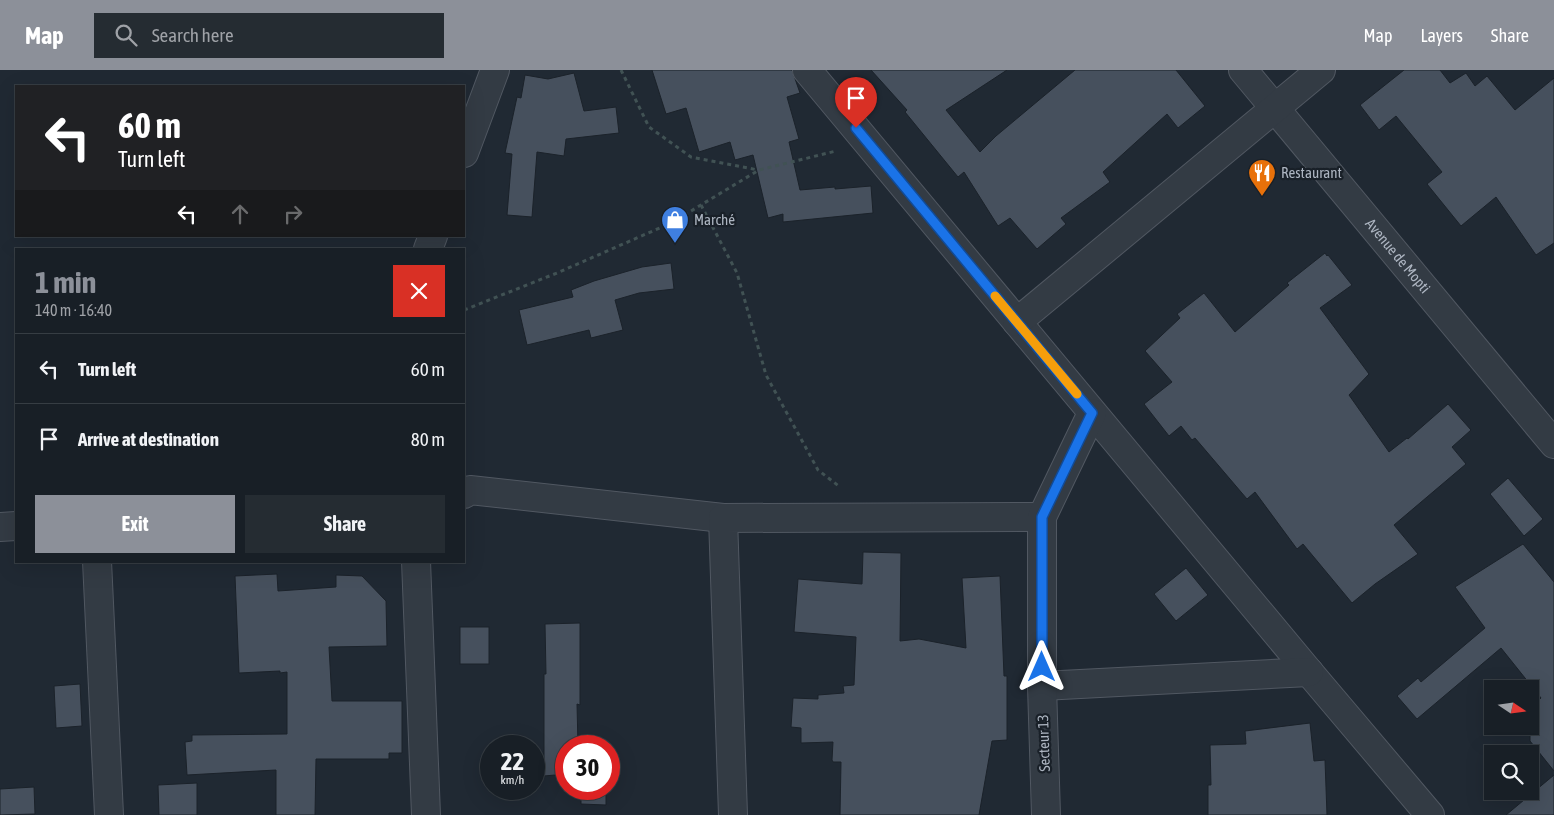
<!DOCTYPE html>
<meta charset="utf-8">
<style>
body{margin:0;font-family:"Asap Condensed",sans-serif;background:#252c32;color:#f1f3f6;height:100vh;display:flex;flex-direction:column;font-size:19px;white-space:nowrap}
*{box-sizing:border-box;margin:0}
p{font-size:16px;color:#9fa2a7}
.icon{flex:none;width:28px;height:28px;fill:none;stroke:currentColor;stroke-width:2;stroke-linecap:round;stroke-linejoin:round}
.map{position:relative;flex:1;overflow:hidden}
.sheet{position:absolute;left:15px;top:178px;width:450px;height:315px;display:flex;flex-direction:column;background:#181f26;border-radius:0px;box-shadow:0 5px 20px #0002,0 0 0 1px #363d43}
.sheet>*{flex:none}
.guide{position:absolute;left:15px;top:15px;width:450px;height:152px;border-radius:0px;box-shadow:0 5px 20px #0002,0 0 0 1px #363d43;background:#202124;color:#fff;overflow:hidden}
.needle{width:32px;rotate:103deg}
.controls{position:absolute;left:1484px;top:610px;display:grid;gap:10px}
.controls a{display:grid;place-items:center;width:55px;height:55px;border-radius:0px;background:#181f26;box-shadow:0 5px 20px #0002,0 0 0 1px #363d43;font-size:25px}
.speed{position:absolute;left:480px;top:665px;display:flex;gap:10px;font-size:25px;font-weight:700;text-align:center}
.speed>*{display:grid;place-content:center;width:65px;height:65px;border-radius:50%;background:#181f26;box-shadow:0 5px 20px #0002,0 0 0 1px #363d43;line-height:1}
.speed small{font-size:12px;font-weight:400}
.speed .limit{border:8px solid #d22;background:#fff;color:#111}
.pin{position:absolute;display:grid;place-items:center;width:42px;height:42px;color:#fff;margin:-51px -21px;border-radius:50% 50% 50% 0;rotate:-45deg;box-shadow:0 0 5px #0007}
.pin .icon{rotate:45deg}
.me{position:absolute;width:55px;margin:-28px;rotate:0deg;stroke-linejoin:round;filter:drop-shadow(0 0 4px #0008)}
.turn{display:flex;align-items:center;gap:18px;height:105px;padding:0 20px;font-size:22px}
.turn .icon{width:65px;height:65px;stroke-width:2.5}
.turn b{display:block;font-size:35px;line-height:42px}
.lanes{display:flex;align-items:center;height:48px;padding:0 20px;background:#0003;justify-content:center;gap:25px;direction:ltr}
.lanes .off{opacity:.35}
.round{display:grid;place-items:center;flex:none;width:52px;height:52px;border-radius:0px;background:#252c32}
.summary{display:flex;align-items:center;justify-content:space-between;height:85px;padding:0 20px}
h1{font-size:30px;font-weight:700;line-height:38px;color:#8c9099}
.cta{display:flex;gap:10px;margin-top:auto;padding:10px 20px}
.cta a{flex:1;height:58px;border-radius:0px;background:#8c9099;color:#fff;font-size:20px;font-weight:700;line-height:58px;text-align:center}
.cta a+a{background:#252c32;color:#f1f3f6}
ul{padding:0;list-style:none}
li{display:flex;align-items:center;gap:15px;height:70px;padding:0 20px;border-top:1px solid #363d43}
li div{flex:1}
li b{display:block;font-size:19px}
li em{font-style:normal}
header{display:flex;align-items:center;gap:30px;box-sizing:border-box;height:70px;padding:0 25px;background:#8c9099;color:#fff}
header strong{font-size:24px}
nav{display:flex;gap:28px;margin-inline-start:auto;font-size:18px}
.search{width:350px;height:45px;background:#252c32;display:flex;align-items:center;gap:12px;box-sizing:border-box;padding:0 18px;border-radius:0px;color:#9fa2a7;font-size:19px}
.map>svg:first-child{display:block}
</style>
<header>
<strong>Map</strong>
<div class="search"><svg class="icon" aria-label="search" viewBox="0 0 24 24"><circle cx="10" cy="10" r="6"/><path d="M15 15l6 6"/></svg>Search here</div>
<nav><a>Map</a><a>Layers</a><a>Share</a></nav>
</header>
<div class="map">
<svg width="1554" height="745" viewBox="0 0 1554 745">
<rect width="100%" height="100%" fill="#202933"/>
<!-- building -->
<g fill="#46505d" stroke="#1b222a">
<polygon points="652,0 792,0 800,23 787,27 799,69 789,72 800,120 835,117 835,119 871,116 873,143 783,152 783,144 768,148 753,85 735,90 730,72 699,82 686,38 666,44"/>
<polygon points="871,0 1007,0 946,40 980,82 996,66 1075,0 1176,0 1205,36 1178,58 1167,44 1103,102 1110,112 1061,148 1066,154 1037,179 1010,148 998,156 964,102 958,107 905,42 907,40"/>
<polygon points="1404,0 1440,0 1450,13 1466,3 1475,16 1487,6 1515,40 1554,8 1554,173 1536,185 1496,127 1461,156 1427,114 1442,102 1396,46 1379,60 1360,35"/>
<polygon points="574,3 584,41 616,37 619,63 566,69 564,86 537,82 532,147 507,145 512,84 505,83 517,27 521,28 525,5 548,9"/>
<polygon points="1325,183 1327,186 1328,185 1352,215 1320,238 1369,304 1349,325 1389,382 1407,368 1408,369 1448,334 1471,360 1452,377 1466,394 1394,455 1418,484 1375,514 1352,533 1303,474 1297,479 1255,422 1247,429 1195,368 1192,370 1181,356 1169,366 1144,334 1172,312 1145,281 1180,248 1177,244 1204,223 1235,262 1289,215 1287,213"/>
<polygon points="671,193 674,219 639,223 615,230 623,260 591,268 589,260 527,275 519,240 573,227 571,220 594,211 642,197"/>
<polygon points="1508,408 1543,449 1524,466 1490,424"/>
<polygon points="1523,474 1554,512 1554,701 1530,671 1530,637 1541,628 1501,578 1417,649 1397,626 1418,608 1421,612 1485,558 1455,517"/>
<polygon points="863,482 901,483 900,571 919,569 966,578 962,508 1000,506 1004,606 1007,606 1007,670 992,671 979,745 840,745 841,692 833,692 832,690 833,672 801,673 801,658 791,657 793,628 818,629 818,625 844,623 843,616 854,615 856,567 794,562 798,509 862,514"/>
<polygon points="1186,498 1208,525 1176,551 1154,524"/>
<polygon points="277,504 278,521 336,517 336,505 362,506 386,531 387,576 329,577 332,631 402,631 402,683 389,683 389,689 316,689 315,745 276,745 276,700 187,705 185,672 192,671 192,665 287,664 287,602 280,603 280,601 239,603 235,506"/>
<polygon points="580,553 580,635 577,634 578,676 566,676 566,704 544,706 544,604 546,604 545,554"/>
<rect x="460" y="557" width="29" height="37"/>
<polygon points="80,614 82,656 56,658 54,616"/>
<polygon points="1310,653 1314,691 1325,690 1327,745 1208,745 1208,715 1211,715 1210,675 1246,674 1245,661"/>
<polygon points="1554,705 1554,745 1506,745"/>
<polygon points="197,713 197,745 159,745 158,715"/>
<polygon points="34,717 35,744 0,745 0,719"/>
<polygon points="581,719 606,719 606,735 581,734"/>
</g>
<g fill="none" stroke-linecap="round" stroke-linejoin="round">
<defs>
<g id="minor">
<polyline points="807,0 1309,602 1430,745"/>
<path id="s1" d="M1243,0L1554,374"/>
<polyline points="464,83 495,0"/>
<polyline points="428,179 433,166"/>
<polyline points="1017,252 1321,0"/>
<polyline points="464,424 470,420 723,448"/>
<polyline points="0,457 16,456"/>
<polyline points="97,491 109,745"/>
<polyline points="416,491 426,745"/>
<polyline points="1042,616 1309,602"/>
<polyline points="733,745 723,448 1042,447"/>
<polyline points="1046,745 1042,616 1042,447 1092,343"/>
</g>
</defs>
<!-- minor casing -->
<use href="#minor" stroke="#515862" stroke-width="30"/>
<!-- path -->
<g stroke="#415254" stroke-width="3" stroke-dasharray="4 4" stroke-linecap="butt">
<polyline points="621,0 649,57 691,87 758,100"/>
<polyline points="701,135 737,203 766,305 818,400 840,417"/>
<polyline points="464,240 557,203 671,153 759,100 836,81"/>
</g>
<!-- minor -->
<use href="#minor" stroke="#333b44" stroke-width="28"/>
</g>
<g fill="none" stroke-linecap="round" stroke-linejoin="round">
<defs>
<polyline id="route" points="856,58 1092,343 1042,447 1042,597"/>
</defs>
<!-- route casing -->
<use href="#route" stroke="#114b97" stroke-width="12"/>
<!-- route -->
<use href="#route" stroke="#1a73e8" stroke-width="9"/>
<!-- slow -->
<polyline stroke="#f59e0b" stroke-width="9" points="995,226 1077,324"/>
</g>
<!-- icons -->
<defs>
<symbol id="restaurant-pin" viewBox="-11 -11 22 30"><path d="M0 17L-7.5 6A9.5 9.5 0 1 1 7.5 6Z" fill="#e8710a" stroke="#192028"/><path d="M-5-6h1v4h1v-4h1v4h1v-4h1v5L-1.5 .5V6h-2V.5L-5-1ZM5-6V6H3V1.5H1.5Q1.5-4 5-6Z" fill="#fff"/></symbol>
<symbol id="shop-pin" viewBox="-11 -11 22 30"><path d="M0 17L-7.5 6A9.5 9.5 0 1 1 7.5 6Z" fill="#3f7fe0" stroke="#192028"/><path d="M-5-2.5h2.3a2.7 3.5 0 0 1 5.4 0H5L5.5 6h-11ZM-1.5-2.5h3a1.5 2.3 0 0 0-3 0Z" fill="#fff"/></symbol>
</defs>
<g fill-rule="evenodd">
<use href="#restaurant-pin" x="1246" y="87" width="32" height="43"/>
<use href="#shop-pin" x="659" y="134" width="32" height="43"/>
</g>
<g text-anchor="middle" stroke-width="4.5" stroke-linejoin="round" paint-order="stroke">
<!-- poi labels -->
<g font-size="15" fill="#adb5c1" stroke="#192028" text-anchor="start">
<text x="1281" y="108">Restaurant</text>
<text x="694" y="155">Marché</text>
</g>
<!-- street labels -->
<g font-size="15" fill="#adb5c1" stroke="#192028">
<text dy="5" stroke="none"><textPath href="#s1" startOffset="242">Avenue de Mopti</textPath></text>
<text transform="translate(1044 673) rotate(-92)" y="5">Secteur 13</text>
</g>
</g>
</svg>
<div class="controls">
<a><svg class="needle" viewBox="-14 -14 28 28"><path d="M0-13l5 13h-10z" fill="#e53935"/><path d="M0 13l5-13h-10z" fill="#9fa2a7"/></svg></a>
<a><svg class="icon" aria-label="search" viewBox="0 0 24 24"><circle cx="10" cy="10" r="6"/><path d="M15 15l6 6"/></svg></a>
</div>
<div class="speed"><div>22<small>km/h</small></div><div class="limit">30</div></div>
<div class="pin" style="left:856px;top:58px;background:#d93025"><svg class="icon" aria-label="arrive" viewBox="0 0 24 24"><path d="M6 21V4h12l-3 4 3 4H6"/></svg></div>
<svg class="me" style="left:1042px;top:597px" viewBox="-20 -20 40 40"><path d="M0-17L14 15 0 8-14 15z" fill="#1a73e8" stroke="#fff" stroke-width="4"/></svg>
<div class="guide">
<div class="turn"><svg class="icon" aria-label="left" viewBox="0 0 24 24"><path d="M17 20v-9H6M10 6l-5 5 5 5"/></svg><div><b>60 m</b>Turn left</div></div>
<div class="lanes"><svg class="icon" aria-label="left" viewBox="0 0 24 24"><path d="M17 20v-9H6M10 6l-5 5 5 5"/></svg><svg class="icon off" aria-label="ahead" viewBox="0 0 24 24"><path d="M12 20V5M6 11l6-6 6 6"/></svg><svg class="icon off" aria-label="right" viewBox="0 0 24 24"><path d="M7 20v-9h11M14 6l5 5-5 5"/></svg></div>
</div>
<section class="sheet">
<div class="summary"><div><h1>1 min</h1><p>140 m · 16:40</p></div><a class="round" style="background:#d93025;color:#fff"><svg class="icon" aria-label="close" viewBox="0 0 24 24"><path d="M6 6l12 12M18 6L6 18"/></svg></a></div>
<ul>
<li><svg class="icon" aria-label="left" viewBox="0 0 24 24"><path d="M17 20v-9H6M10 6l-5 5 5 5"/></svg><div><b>Turn left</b></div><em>60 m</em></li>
<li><svg class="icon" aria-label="arrive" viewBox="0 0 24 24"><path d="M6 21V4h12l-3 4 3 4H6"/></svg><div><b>Arrive at destination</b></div><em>80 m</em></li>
</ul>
<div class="cta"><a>Exit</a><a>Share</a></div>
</section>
</div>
